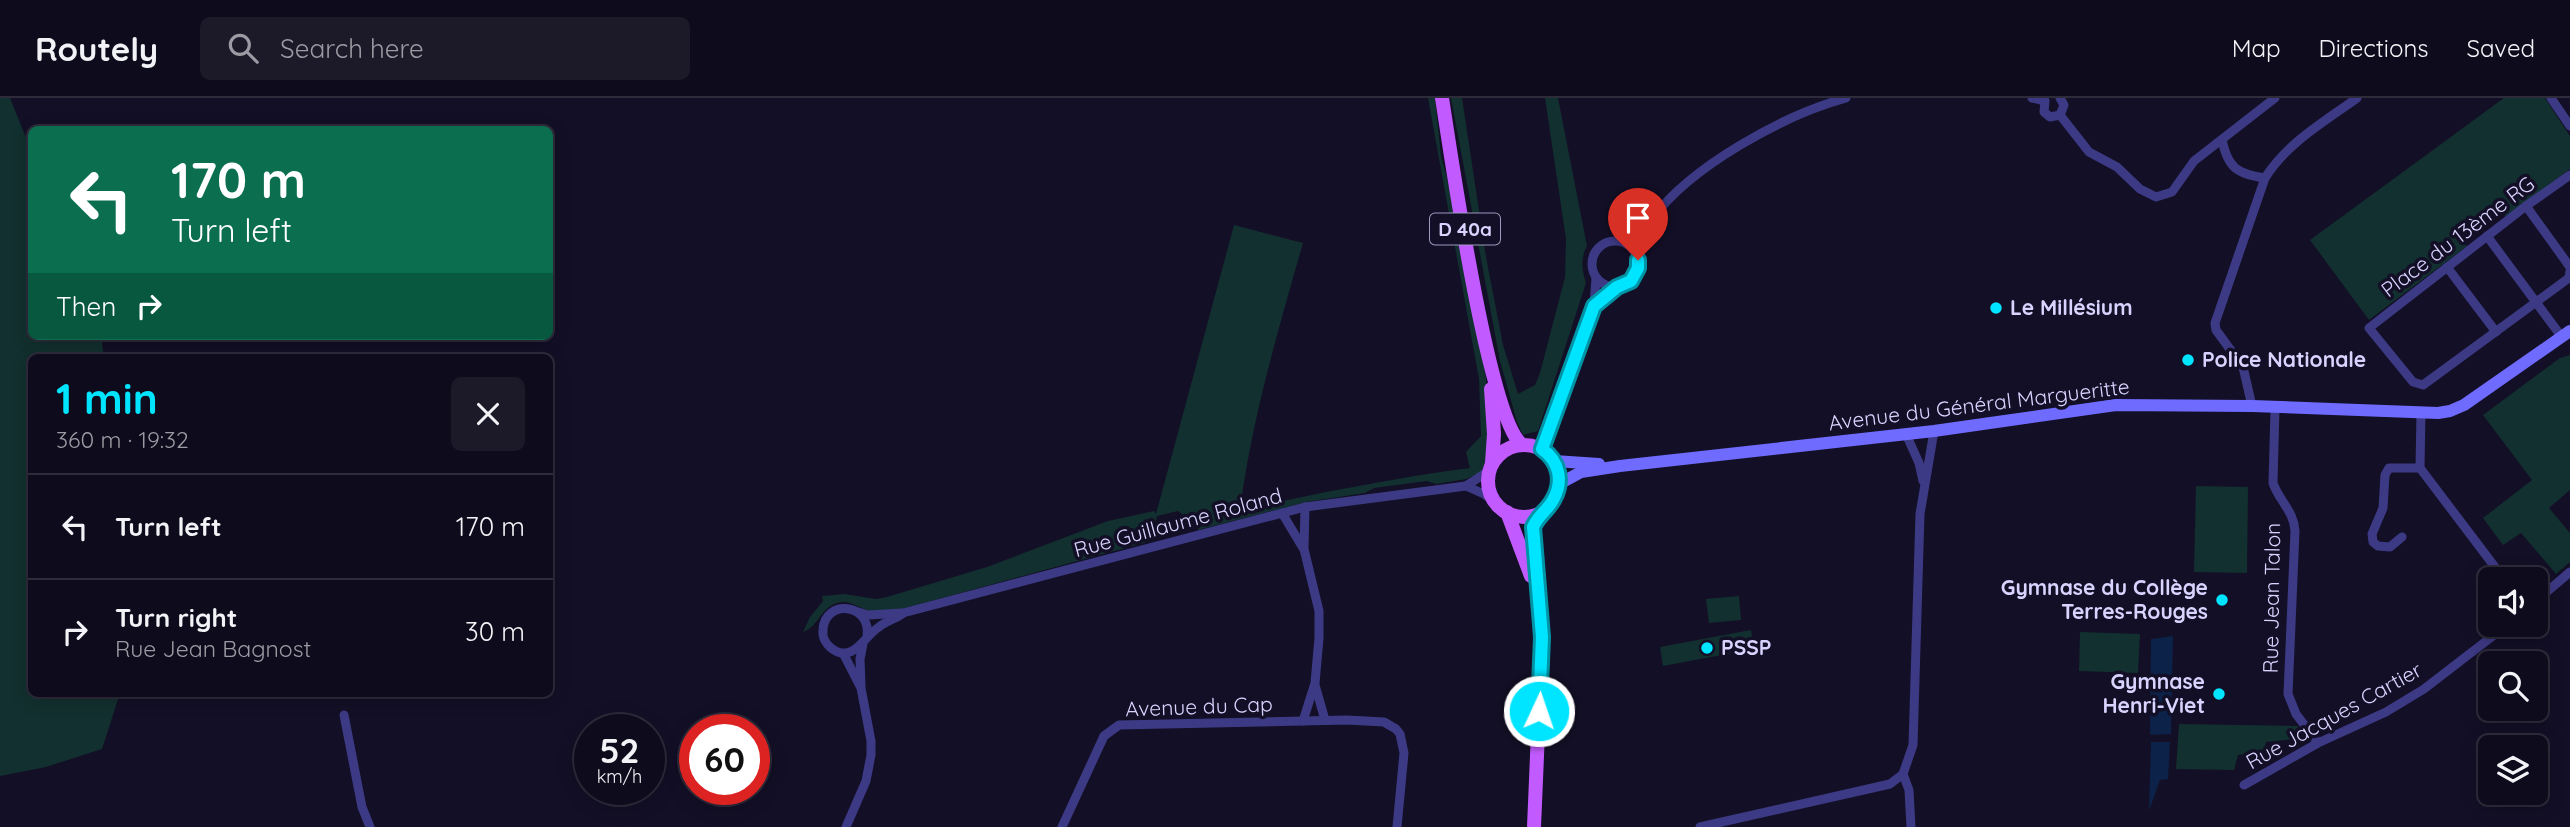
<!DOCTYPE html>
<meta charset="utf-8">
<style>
body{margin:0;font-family:Quicksand,sans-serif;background:#1c1929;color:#f1f3f6;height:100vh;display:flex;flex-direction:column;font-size:26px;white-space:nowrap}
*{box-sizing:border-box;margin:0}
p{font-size:23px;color:#9b9ba3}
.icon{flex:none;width:38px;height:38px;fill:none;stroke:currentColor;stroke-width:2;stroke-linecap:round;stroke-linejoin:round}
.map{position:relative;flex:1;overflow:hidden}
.details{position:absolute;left:28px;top:256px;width:525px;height:343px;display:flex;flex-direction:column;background:#0e0b1c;border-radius:10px;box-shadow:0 4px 18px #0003,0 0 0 2px #2e2b3b}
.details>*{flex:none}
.hud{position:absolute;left:28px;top:28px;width:525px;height:214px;border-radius:10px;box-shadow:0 4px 18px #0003,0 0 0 2px #2e2b3b;background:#0b6e4f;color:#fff;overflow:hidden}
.controls{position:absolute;left:2478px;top:469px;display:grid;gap:14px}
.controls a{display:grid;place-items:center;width:70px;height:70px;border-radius:10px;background:#0e0b1c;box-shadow:0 4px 18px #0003,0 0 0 2px #2e2b3b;font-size:35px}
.speed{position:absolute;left:574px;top:616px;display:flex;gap:14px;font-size:35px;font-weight:700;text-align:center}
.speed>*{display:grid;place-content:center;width:91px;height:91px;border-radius:50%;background:#0e0b1c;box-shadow:0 4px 18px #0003,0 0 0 2px #2e2b3b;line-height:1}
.speed small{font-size:18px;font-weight:400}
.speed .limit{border:10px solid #d22;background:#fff;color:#111}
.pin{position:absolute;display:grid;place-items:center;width:60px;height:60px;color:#fff;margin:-72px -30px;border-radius:50% 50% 50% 0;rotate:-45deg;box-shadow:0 0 7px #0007}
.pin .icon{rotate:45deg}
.me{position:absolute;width:77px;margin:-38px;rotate:3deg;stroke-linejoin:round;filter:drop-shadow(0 0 5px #0008)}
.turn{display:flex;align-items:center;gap:24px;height:147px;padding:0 28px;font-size:32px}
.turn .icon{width:91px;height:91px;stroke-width:2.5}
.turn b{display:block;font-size:49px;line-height:60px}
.then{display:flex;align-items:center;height:66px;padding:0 28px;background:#0003;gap:14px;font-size:26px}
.round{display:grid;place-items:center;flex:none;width:74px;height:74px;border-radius:10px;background:#1c1929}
.summary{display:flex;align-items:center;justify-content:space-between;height:119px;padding:0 28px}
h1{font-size:42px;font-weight:800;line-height:52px;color:#00e5ff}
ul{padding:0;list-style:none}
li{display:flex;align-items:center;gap:21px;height:105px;padding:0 28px;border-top:2px solid #2e2b3b}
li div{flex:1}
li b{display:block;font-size:26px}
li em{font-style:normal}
header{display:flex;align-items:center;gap:42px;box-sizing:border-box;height:98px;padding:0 35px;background:#0e0b1c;border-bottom:2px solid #2e2b3b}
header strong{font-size:33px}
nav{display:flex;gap:38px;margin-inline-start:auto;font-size:24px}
.search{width:490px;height:63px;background:#1c1929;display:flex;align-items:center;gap:18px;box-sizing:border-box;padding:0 24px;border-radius:10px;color:#9b9ba3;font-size:26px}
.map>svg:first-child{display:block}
</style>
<header>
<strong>Routely</strong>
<div class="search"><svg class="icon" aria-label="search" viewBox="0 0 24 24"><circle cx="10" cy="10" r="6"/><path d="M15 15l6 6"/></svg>Search here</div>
<nav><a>Map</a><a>Directions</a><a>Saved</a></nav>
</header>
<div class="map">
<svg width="2570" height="729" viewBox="0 0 2570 729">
<rect width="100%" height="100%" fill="#130f26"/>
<!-- green -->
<g fill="#12302f">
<polygon points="0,0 10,0 31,52 32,238 101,238 104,259 32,259 32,595 120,595 102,651 46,669 0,678"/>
<path d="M1428,0H1435L1441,58L1456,113L1486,280L1492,355L1490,360L1481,374L1466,381L1436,386L1427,383L1374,390L1365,395L1306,404L1198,432L1194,425L1178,413L1157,418L1151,443L898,512C890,512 878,514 870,513C856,509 847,499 832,507C820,514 817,529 803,534L810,519L823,503L822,498L844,496L876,501L887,499L987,469L1108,423L1154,413L1156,416L1234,127L1303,145C1278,233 1254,313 1241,404C1268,409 1294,400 1321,395C1370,386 1419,376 1470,370L1466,354L1481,338L1479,281Z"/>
<path d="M1451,0H1462L1486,159L1503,247L1518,296L1535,287L1540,275L1565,179L1566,141L1545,0H1558L1587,148C1580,161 1582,172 1586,185L1538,333L1523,337L1517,324L1500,263Z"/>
<polygon points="2504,0 2545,0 2570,38 2570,71 2506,119 2500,111 2461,140 2467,148 2369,222 2310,142"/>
<polygon points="2570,257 2570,392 2549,410 2570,435 2570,464 2556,476 2521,435 2503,447 2483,420 2532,382 2483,317 2560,260"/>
<polygon points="2196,388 2248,389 2247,475 2194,474"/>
<polygon points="1739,498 1741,522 1709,525 1706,501"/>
<polygon points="1751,532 1754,551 1663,568 1660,549"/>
<polygon points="2080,534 2140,536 2138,575 2079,573"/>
<polygon points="2179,626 2298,628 2296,641 2266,644 2263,654 2238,657 2234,672 2176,671"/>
</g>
<!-- water -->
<g fill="#0c2248">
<polygon points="2173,538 2171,636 2150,637 2151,541"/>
<polygon points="2151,644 2170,644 2168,681 2160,682 2149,713"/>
</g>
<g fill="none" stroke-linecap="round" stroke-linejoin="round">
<!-- street -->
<g stroke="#3d3a85" stroke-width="9">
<polyline points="2032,0 2045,3 2044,14 2050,19 2060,17"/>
<polyline points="2060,0 2064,7 2060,17 2089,54 2117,69 2140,91 2156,99 2172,94 2194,63 2275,0"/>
<polyline points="2551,0 2570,28"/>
<path d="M2222,42C2228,70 2237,76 2265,80"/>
<polyline points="2570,77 2526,108 2369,230 2413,284 2423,287 2569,180 2570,173"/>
<polyline points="2526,108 2570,169"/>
<polyline points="2487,138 2561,238"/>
<polyline points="1617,142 1650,123"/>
<circle cx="1615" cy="166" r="23"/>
<path d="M1636,155C1641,144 1645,131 1652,121C1691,68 1784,17 1846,0"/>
<polyline points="2447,169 2496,234"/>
<polyline points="1594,208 1617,189"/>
<path d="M2252,308L2243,269L2216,232L2215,225L2265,80C2287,45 2324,24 2357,0"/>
<path d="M2275,310L2273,385C2279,403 2294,413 2295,433L2288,596L2296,616L2318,645"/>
<polyline points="2421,314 2420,370 2504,481"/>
<polyline points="1906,336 1919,365 1923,383"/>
<polyline points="1542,351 1594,208 1596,180"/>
<polyline points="1490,372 1466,388 1484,396 1494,403"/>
<polyline points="1282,415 1303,450"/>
<polyline points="2402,439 2390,449 2378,448 2373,444 2372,436 2383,410 2385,377 2389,370 2420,370"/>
<polyline points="2536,503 2570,474"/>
<polyline points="858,514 868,517 903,515 1305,409 1466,388"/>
<path d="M867,539C872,504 824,501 823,532C822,539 826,546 831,550C853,567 864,538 879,529C886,523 895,521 902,516"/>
<polyline points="843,555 861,590 871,643 871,657 866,683 846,729"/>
<polyline points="1315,587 1325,622"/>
<polyline points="861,588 860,561 863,546"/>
<polyline points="344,617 362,709 370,729"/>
<polyline points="1303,623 1315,585 1319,540 1319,513 1304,451 1305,409"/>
<polyline points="1903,676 1909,692 1911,729"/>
<polyline points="2244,687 2318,645 2386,614 2424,591 2507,527"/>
<polyline points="1062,729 1104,638 1119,627 1347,622 1384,624 1396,631 1400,636 1404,655 1397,729"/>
<polyline points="1700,729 1890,686 1903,676 1913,647 1920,416 1934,333"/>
</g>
<!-- secondary -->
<g stroke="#6f6bff" stroke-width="12">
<polyline points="1554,363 1599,366"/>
<polyline points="1559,386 1581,374 1620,368 1934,333 2116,307 2252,308 2438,315 2450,313 2464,307 2570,233"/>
</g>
<!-- primary -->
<g stroke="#c25bff" stroke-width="14">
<path d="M1442,0C1451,57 1488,319 1522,347"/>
<polyline points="1491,291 1494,336 1492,365"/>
<circle cx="1524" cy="383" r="36"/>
<polyline points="1507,414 1531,478"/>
<polyline points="1534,729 1542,539 1533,429 1539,416"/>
</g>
</g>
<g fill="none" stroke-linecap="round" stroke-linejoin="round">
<defs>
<path id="route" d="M1539,613L1542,539L1533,429C1539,416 1547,413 1553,402C1564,383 1559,363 1542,351L1594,208L1617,189L1631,183L1638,170V162"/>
</defs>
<!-- route casing -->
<use href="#route" stroke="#0095a6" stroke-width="18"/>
<!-- route -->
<use href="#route" stroke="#00e5ff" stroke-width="12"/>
</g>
<!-- markers -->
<g fill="#00e5ff" stroke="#130f26" stroke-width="2.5">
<circle cx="1996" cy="210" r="7"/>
<circle cx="2188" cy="262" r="7"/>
<circle cx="2222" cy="502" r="7"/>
<circle cx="1707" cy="550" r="7"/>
<circle cx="2219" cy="596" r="7"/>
</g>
<g text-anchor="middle" stroke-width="7" stroke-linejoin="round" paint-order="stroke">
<!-- shield labels -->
<rect fill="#130f26" stroke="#9e99be" stroke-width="2" x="1430" y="115.5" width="70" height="31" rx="5"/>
<g font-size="19" font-weight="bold" fill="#d9d4ff">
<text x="1465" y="138">D 40a</text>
</g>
<!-- street labels -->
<g font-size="21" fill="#d9d4ff" stroke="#130f26">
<text transform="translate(2458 139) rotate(-37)" y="7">Place du 13ème RG</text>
<text transform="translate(1979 307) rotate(-7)" y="7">Avenue du Général Margueritte</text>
<text transform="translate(1178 425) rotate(-15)" y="7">Rue Guillaume Roland</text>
<text transform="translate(2272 500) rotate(-89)" y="7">Rue Jean Talon</text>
<text transform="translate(1199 609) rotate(-2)" y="7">Avenue du Cap</text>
<text transform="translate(2334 618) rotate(-29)" y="7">Rue Jacques Cartier</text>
</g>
<!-- poi labels -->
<g font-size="21" font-weight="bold" fill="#d9d4ff" stroke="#130f26" text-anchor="start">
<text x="2010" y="217">Le Millésium</text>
<text x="2202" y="269">Police Nationale</text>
<text x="2208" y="497" text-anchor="end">Gymnase du Collège<tspan x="2208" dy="24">Terres-Rouges</tspan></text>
<text x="1721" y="557">PSSP</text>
<text x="2205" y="591" text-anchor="end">Gymnase<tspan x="2205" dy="24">Henri-Viet</tspan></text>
</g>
</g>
</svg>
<div class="controls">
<a><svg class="icon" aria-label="sound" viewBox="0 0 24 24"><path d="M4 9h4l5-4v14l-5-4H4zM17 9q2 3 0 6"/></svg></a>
<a><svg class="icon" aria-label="search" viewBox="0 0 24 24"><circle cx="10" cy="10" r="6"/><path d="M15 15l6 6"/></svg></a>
<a><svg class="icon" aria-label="layers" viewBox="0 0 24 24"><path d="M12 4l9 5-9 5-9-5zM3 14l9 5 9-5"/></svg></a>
</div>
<div class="speed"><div>52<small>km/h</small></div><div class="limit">60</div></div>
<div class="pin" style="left:1638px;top:162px;background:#d93025"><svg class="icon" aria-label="arrive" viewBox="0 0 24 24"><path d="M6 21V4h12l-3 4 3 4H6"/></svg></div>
<svg class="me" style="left:1539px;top:613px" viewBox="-20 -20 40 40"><circle r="17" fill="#00e5ff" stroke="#fff" stroke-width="3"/><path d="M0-11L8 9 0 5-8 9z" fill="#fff"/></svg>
<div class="hud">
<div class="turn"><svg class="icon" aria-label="left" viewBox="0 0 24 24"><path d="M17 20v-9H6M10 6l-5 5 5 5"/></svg><div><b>170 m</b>Turn left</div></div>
<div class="then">Then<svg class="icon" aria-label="right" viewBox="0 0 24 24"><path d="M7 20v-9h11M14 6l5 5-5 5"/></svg></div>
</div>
<section class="details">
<div class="summary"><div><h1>1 min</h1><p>360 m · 19:32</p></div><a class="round"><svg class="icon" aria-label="close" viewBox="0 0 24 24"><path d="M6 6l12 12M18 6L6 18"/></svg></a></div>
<ul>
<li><svg class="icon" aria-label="left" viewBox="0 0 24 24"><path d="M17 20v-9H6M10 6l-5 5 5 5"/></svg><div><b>Turn left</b></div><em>170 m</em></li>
<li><svg class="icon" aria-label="right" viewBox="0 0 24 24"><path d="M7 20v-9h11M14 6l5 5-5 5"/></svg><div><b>Turn right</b><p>Rue Jean Bagnost</p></div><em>30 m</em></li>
</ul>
</section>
</div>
